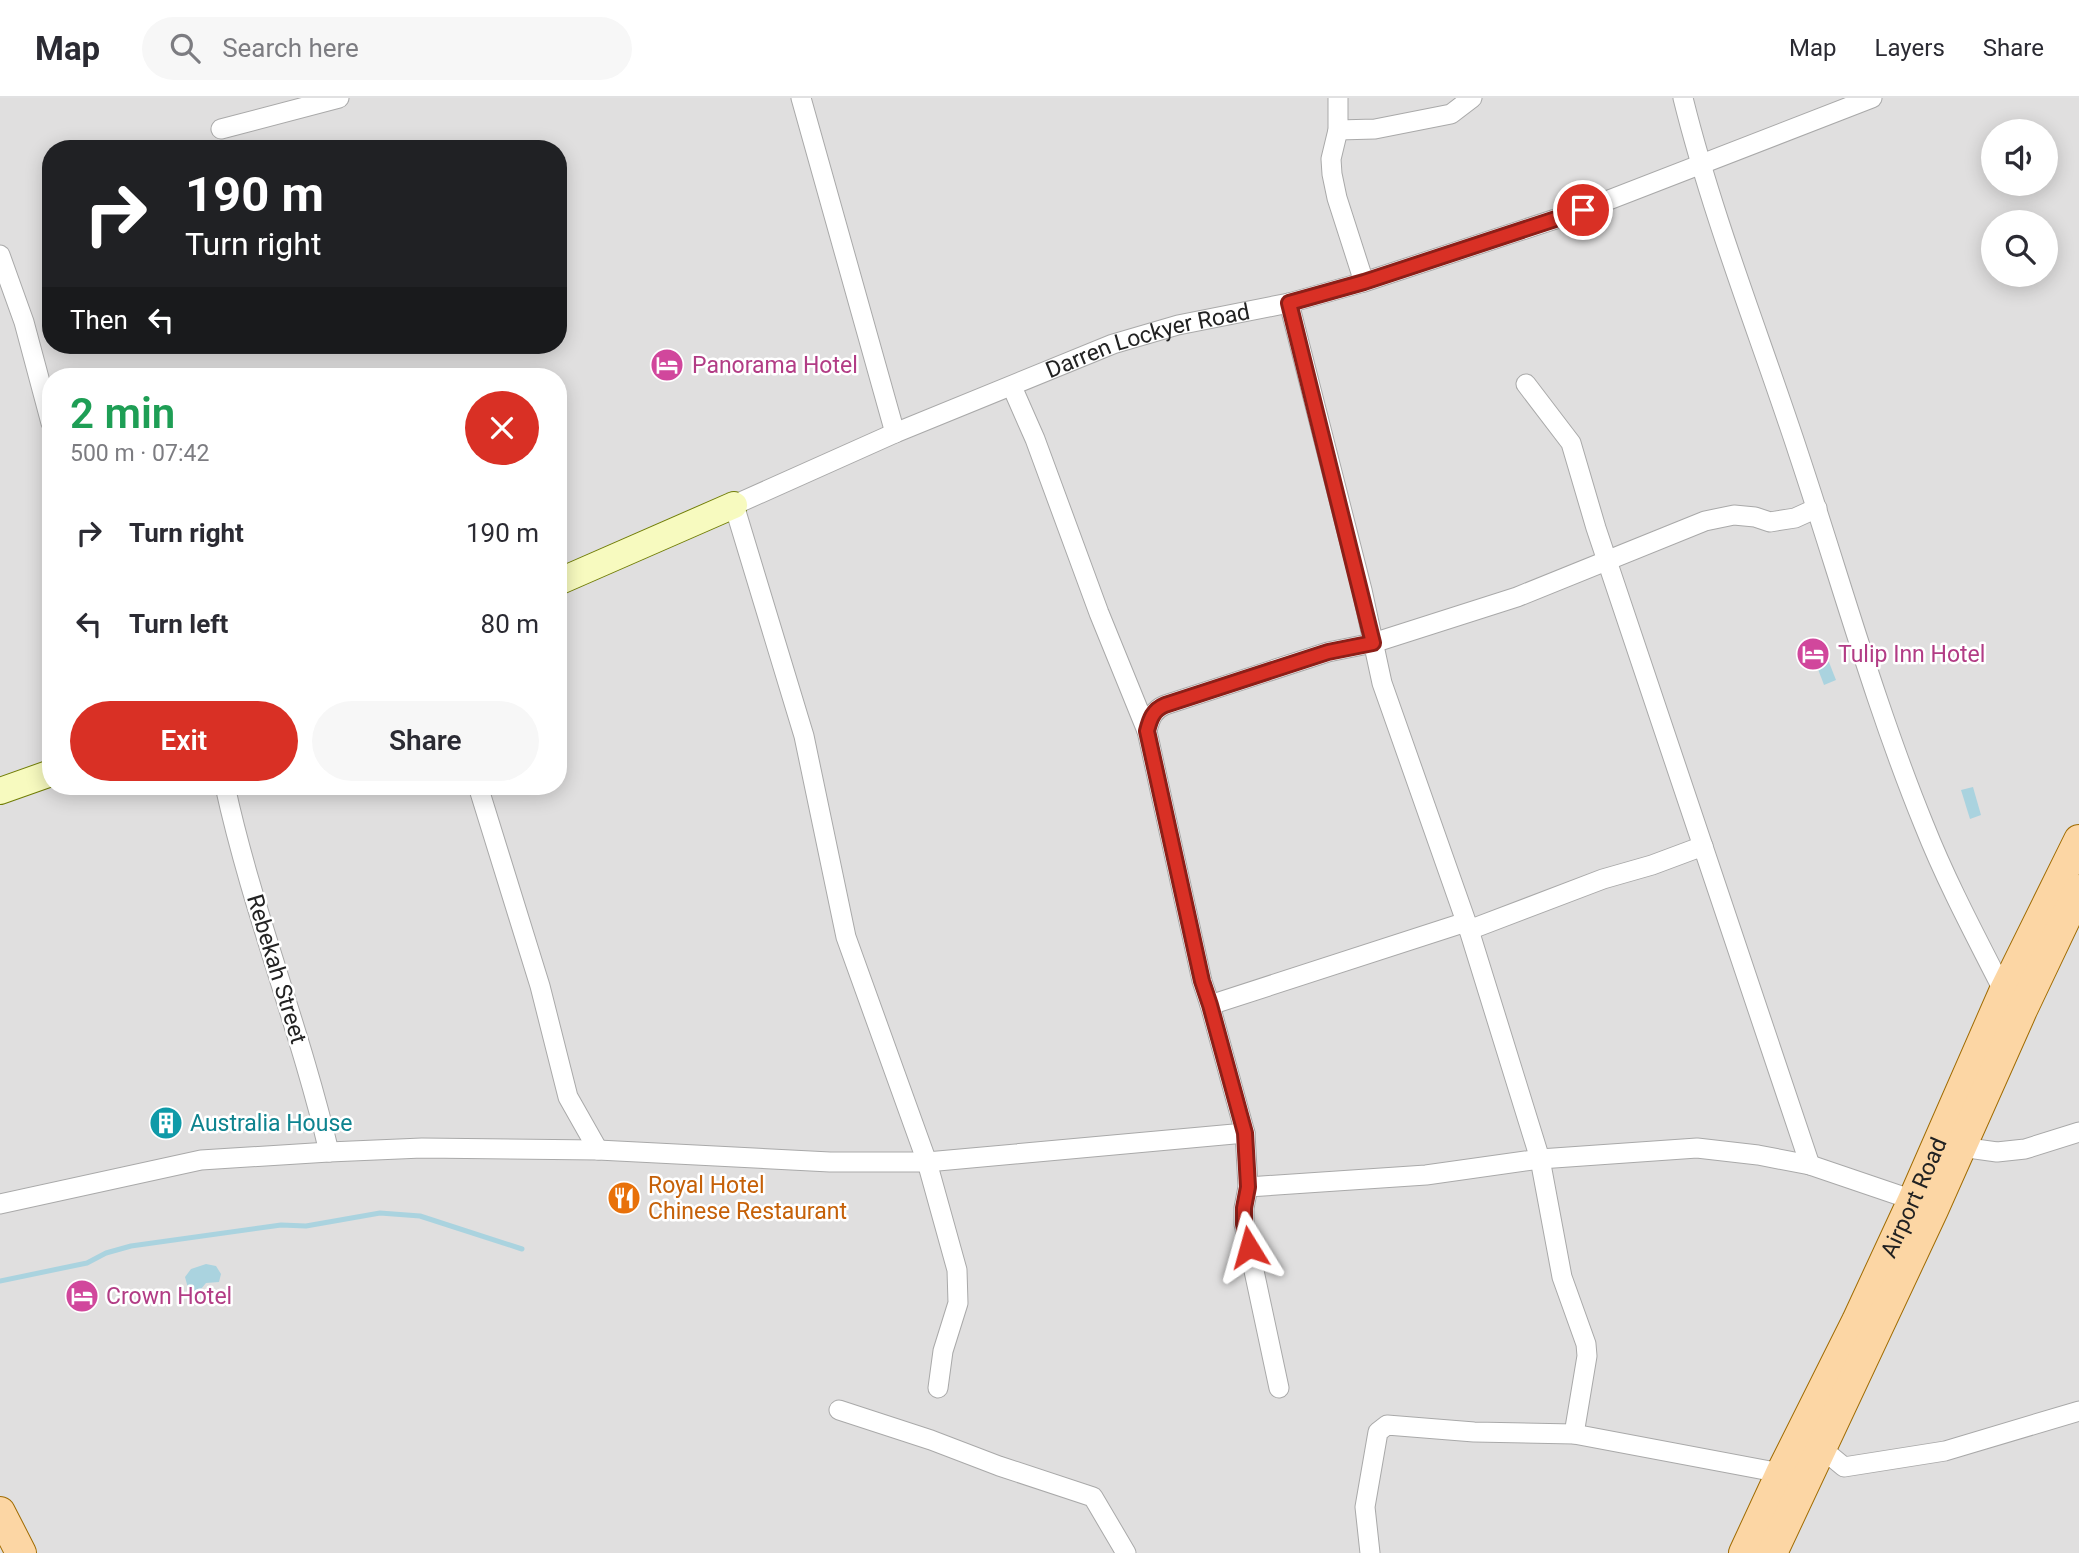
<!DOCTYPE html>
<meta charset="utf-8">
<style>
body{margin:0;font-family:Roboto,sans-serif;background:#f7f7f7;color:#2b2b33;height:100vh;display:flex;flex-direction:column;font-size:26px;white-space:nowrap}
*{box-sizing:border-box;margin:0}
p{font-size:23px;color:#7c7c81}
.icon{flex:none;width:38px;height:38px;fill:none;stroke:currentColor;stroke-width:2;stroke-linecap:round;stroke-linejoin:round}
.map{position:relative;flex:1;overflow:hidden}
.sheet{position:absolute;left:42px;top:270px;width:525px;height:427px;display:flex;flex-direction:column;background:#fff;border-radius:28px;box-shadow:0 4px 18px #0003}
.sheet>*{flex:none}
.top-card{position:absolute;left:42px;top:42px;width:525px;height:214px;border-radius:28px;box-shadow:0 4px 18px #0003;background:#202124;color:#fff;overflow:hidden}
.fabs{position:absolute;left:1981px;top:21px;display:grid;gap:14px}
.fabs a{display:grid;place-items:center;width:77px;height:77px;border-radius:50%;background:#fff;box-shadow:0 4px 18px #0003;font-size:35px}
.pin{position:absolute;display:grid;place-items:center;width:60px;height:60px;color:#fff;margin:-30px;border:4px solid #fff;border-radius:50%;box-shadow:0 2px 7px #0007}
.me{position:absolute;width:77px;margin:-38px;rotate:352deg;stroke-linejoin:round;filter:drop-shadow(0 0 5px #0008)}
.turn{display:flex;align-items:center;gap:24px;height:147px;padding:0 28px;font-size:32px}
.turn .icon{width:91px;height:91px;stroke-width:2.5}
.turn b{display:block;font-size:49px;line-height:60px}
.then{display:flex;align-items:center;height:66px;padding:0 28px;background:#0003;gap:14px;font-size:26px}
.round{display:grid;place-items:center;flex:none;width:74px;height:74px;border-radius:37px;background:#f7f7f7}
.head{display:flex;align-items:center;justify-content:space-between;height:119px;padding:0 28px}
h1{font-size:42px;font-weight:600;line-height:52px;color:#1e9e55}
.action{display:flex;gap:14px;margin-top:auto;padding:14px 28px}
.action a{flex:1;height:80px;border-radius:42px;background:#d93025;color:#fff;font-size:28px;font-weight:600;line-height:80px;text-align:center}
.action a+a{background:#f7f7f7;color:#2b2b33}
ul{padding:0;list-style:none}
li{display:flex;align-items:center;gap:21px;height:91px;padding:0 28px}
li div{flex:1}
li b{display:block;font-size:26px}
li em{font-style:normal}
header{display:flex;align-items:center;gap:42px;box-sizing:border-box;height:98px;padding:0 35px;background:#fff;border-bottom:2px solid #e1e1e2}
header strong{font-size:33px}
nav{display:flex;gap:38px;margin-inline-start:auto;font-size:24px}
.search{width:490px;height:63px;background:#f7f7f7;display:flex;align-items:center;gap:18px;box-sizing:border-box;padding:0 24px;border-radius:38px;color:#7c7c81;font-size:26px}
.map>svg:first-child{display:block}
</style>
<header>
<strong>Map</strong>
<div class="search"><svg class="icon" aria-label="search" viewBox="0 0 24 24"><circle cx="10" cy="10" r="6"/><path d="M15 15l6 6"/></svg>Search here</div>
<nav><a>Map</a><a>Layers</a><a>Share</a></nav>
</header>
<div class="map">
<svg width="2079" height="1455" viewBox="0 0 2079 1455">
<rect width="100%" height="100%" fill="#f2efe9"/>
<!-- residential -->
<path fill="#e0dfdf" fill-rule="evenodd" d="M0,0H2079V1455H0ZM1993,33H2046V86H1993ZM51,51H558V247H51ZM1993,124H2046V177H1993ZM51,278H558V688H51Z"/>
<!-- water -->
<g fill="#aad3df">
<polygon points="1825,554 1836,582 1824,587 1813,558"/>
<polygon points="1973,689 1981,717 1970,721 1961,692"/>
<polygon points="206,1166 216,1168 221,1176 219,1184 206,1185 201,1191 194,1193 188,1190 185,1179 191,1171"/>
</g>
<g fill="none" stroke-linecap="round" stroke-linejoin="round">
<!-- stream -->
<polyline stroke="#aad3df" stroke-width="5" points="0,1183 87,1165 106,1155 131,1148 281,1127 306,1128 380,1115 420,1118 522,1151"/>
<defs>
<g id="street">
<polyline points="801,0 895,335"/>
<polyline points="1338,0 1338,32 1331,61 1332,76 1337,100 1364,184"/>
<path d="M1683,0C1713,121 1760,238 1799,357C1840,480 1875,607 1924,727C1947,785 1976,839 2004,894"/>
<polyline points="221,31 339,0"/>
<polyline points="1338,32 1375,31 1451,16 1472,0"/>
<polyline points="0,157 24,224 51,325"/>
<polyline points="1289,205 1362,492 1382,585 1469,832 1540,1061 1562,1179 1586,1246 1587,1258 1574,1336"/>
<polyline points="1526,286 1571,345 1596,430 1810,1067"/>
<polyline points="1013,291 1035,341 1099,515 1147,633"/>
<path d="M225,688C252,812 300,930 329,1054"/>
<polyline points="478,688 540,888 568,999 598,1052"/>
<polyline points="1469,832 1603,781 1652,767 1703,748"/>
<polyline points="1210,907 1466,824"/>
<polyline points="1961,1049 1997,1054 2025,1051 2079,1034"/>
<polyline points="1248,1089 1426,1077 1540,1061 1697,1050 1758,1057 1810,1067 1913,1102"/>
<polyline points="0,1106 201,1062 329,1054 422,1050 598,1052 830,1064 927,1064 1245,1035"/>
<path id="s1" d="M938,1290L943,1253L958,1205L957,1172L927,1064L846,839L804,638L734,407L895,335L1113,246L1178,227L1289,205L1364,184L1583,112L1872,0"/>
<path d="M1279,1290L1244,1126V1110L1248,1089L1245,1035L1210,907L1202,883L1147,633C1150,621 1153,612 1165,607L1328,554L1373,545L1517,499L1705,423L1734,417L1755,419L1770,424L1795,420L1817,410"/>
<polyline points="839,1312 931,1342 999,1368 1093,1399 1126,1455"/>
<polyline points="1821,1350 1844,1369 1945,1353 2079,1313"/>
<polyline points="1370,1455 1365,1409 1378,1334 1387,1327 1474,1334 1574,1336 1781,1375"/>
</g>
<g id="secondary">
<polyline points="558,484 734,407"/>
<polyline points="0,693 51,675"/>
</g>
<g id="primary">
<polyline points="0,1414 21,1455"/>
<path id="s2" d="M1744,1455L1781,1375L1857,1223L1913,1102L2004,894L2079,742"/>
<polyline points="1772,1455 1933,1112 2022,912 2079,792"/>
</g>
</defs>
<!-- street casing -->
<use href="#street" stroke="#a9a9a9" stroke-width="21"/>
<!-- secondary casing -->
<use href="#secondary" stroke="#707d05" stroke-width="28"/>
<!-- primary casing -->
<use href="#primary" stroke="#a06b00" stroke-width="32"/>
<!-- street -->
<use href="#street" stroke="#fff" stroke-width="19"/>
<!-- secondary -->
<use href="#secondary" stroke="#f7fabf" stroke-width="26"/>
<!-- primary -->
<use href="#primary" stroke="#fcd6a4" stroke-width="30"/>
</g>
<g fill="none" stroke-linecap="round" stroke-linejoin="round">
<defs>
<path id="route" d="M1249,1149L1244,1126V1110L1248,1089L1245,1035L1210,907L1202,883L1147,633C1150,621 1153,612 1165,607L1328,554L1373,545L1289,205L1364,184L1583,112"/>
</defs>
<!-- route casing -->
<use href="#route" stroke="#8d1f18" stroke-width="18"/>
<!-- route -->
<use href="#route" stroke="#d93025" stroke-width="12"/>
</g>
<!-- icons -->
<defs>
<symbol id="hotel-disc" viewBox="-11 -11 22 22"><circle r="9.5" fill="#d1479c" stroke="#fff"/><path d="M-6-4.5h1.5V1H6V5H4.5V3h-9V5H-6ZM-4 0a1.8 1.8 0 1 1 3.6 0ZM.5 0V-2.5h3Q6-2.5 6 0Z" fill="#fff"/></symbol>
<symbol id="building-disc" viewBox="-11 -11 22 22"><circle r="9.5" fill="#0f9aa8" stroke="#fff"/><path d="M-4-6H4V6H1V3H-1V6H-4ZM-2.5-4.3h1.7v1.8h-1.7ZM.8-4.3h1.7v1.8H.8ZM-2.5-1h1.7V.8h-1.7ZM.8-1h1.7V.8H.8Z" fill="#fff"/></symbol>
<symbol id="restaurant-disc" viewBox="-11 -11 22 22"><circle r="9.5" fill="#e8710a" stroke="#fff"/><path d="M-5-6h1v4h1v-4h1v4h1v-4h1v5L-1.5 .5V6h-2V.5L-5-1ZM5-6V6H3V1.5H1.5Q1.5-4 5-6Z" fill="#fff"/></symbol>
</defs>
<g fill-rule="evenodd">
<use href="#hotel-disc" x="648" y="248" width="38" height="38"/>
<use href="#hotel-disc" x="1794" y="537" width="38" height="38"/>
<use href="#building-disc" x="147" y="1006" width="38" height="38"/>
<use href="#restaurant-disc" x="605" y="1081" width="38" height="38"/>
<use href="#hotel-disc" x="63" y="1179" width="38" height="38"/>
</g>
<g text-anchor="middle" stroke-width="5" stroke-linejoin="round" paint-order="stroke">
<!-- street labels -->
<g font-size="23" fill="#222" stroke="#fff">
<text dy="8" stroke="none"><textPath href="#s1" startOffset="1365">Darren Lockyer Road</textPath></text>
<text transform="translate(277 871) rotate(73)" y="8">Rebekah Street</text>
<text dy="8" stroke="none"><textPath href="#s2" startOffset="394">Airport Road</textPath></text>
</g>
<!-- hotel labels -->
<g font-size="23" fill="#b23c85" stroke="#fff" text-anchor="start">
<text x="692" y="275">Panorama Hotel</text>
<text x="1838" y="564">Tulip Inn Hotel</text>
<text x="106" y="1206">Crown Hotel</text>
</g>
<!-- culture labels -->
<g font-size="23" fill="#0d838f" stroke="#fff" text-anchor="start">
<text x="190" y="1033">Australia House</text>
</g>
<!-- food labels -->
<g font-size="23" fill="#c56008" stroke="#fff" text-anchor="start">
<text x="648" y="1095">Royal Hotel<tspan x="648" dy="26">Chinese Restaurant</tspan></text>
</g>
</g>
</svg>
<div class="fabs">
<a><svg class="icon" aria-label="sound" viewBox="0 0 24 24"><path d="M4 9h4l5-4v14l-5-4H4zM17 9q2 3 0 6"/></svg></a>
<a><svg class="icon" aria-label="search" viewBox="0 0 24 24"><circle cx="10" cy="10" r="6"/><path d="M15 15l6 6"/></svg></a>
</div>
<div class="pin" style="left:1583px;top:112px;background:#d93025"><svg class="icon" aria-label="arrive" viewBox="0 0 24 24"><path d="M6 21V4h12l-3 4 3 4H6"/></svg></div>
<svg class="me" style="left:1249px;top:1149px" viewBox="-20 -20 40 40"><path d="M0-17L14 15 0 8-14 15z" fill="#d93025" stroke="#fff" stroke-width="4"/></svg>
<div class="top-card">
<div class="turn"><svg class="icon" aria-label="right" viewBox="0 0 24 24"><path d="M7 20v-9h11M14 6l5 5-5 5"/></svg><div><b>190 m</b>Turn right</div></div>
<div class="then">Then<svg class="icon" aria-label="left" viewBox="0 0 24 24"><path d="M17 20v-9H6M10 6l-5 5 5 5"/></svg></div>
</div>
<section class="sheet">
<div class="head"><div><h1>2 min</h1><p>500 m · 07:42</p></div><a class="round" style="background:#d93025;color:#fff"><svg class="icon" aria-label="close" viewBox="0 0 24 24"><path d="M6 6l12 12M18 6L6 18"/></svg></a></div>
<ul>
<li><svg class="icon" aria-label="right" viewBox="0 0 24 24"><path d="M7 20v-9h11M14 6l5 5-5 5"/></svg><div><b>Turn right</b></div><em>190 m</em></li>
<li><svg class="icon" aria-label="left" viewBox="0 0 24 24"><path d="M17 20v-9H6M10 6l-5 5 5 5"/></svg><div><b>Turn left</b></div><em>80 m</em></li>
</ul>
<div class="action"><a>Exit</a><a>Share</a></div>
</section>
</div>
